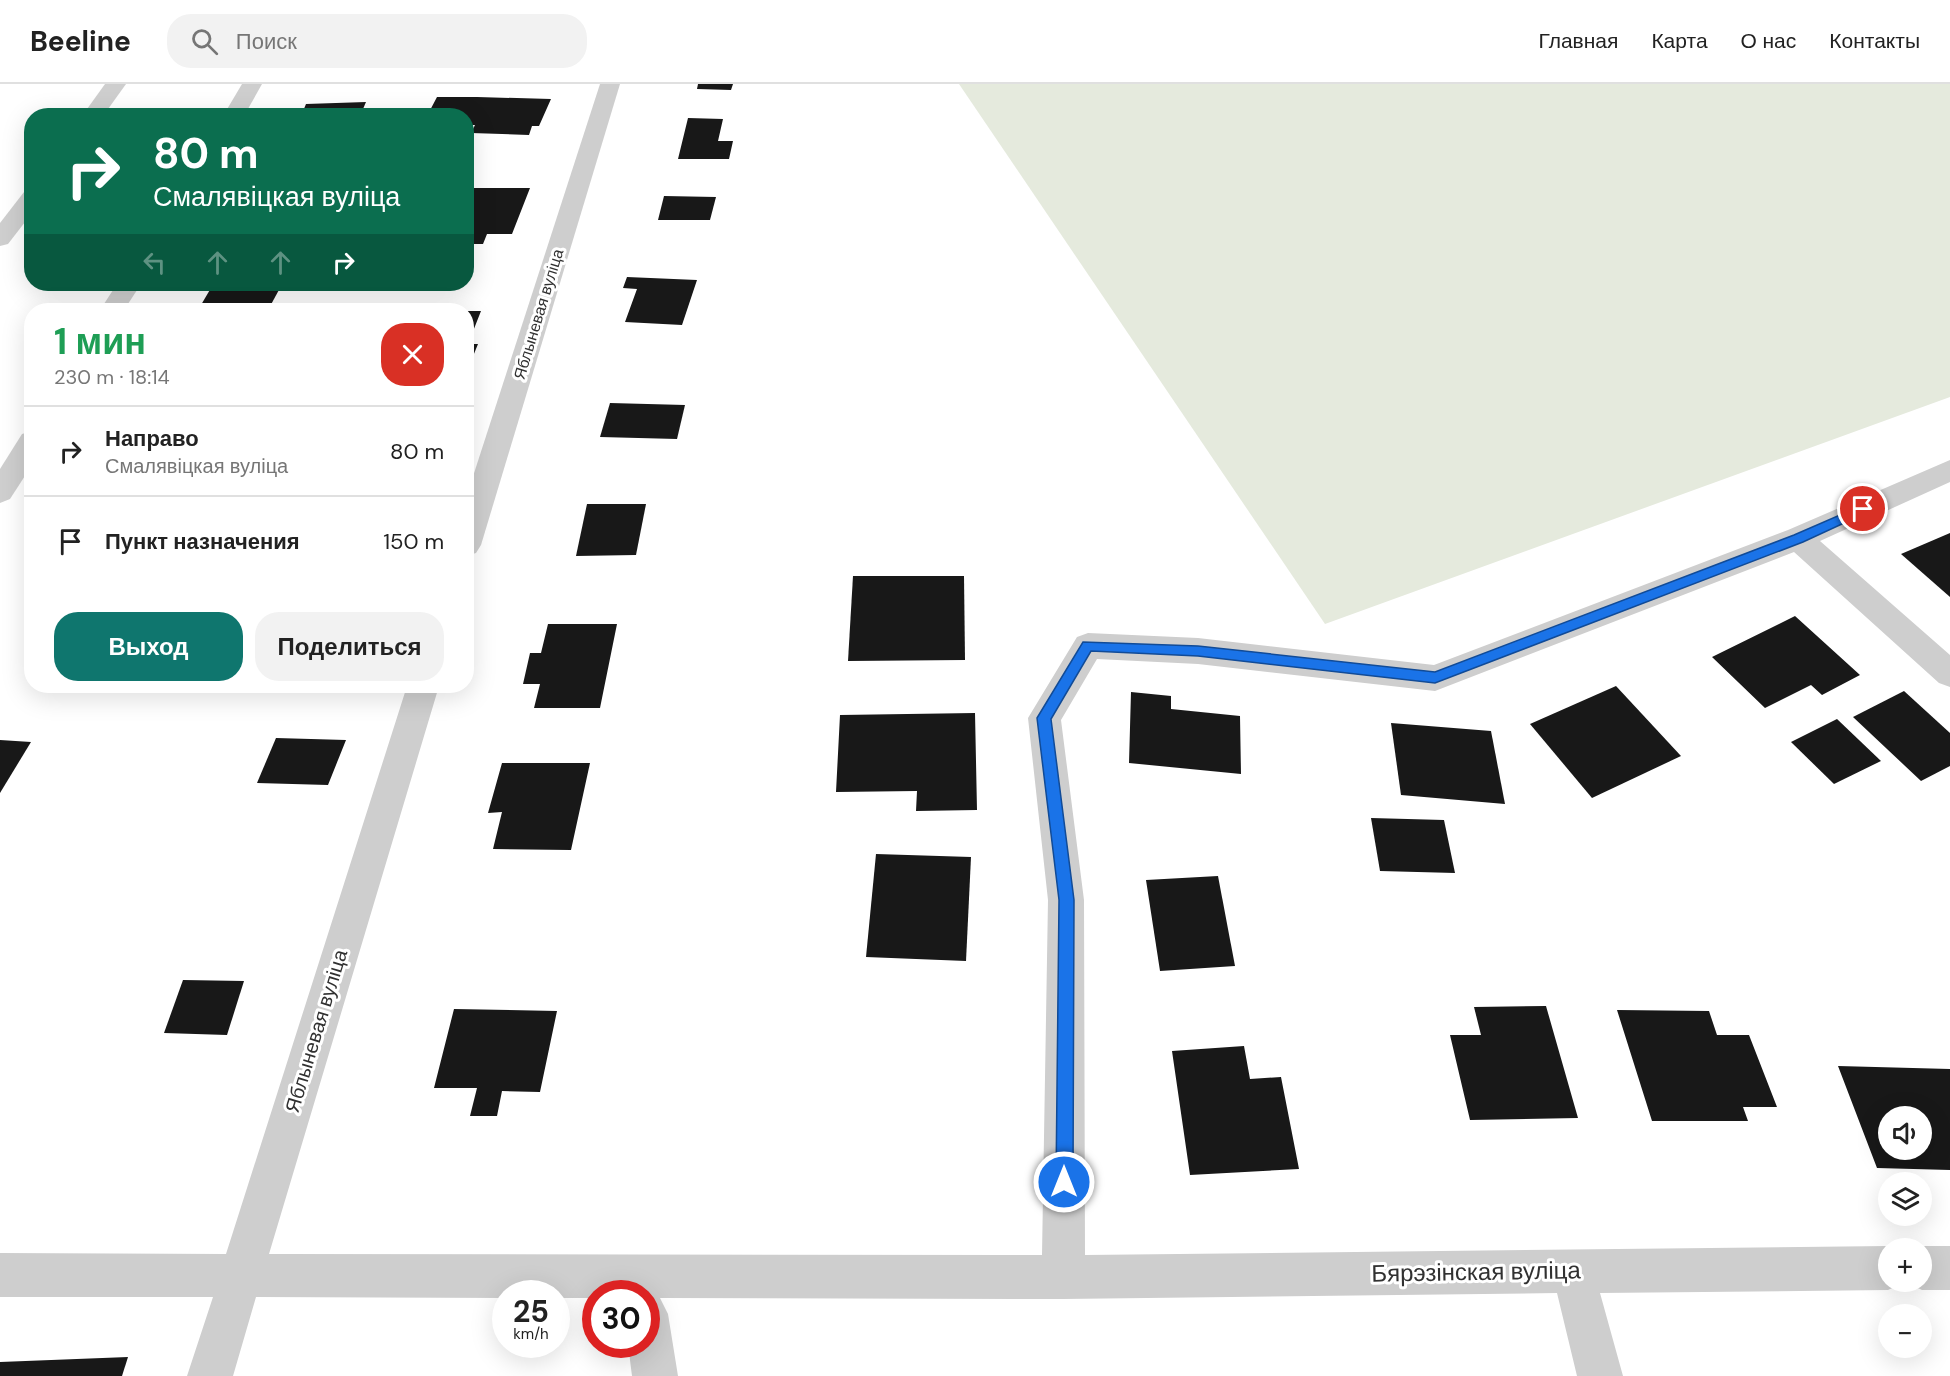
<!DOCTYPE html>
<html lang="ru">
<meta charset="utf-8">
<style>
body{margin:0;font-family:"DM Sans",sans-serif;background:#f2f2f2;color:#222;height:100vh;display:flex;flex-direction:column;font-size:22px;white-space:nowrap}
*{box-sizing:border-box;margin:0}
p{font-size:20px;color:#767676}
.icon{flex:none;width:33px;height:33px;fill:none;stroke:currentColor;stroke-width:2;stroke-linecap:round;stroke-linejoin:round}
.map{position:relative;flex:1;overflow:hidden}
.drawer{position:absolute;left:24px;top:219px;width:450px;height:390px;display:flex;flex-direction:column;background:#fff;border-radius:24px;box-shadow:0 6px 24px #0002}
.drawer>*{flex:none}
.hud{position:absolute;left:24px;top:24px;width:450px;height:183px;border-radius:24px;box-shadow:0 6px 24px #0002;background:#0b6e4f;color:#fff;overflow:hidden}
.fabs{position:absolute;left:1878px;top:1022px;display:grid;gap:12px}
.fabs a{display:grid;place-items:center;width:54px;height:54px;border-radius:50%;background:#fff;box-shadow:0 6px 24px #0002;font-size:30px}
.speed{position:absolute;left:492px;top:1196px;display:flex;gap:12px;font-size:30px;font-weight:700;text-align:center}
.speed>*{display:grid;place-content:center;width:78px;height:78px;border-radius:50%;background:#fff;box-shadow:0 6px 24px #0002;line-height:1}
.speed small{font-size:15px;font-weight:400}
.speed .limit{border:9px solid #d22;background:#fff;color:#111}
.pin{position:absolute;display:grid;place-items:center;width:51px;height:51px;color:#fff;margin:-26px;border:3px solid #fff;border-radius:50%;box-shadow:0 2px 6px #0007}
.me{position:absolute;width:66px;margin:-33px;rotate:0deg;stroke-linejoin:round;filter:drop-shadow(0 0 4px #0008)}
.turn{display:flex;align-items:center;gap:21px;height:126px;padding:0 30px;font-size:27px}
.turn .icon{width:78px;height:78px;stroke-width:2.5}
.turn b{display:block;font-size:42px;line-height:51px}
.lanes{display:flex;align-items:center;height:57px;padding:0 30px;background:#0003;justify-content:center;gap:30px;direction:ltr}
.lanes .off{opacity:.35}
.round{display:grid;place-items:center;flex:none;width:63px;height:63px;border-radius:24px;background:#f2f2f2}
.head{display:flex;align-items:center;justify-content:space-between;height:102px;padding:0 30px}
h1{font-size:36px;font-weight:700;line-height:45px;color:#1e9e55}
.cta{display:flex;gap:12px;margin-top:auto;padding:12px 30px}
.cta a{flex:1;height:69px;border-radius:24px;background:#0f766e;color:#fff;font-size:24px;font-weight:700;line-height:69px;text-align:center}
.cta a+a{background:#f2f2f2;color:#222}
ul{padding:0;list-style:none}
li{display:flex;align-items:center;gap:18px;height:90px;padding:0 30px;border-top:2px solid #e0e0e0}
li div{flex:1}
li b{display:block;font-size:22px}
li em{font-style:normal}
header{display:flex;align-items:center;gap:36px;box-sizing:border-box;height:84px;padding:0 30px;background:#fff;border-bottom:2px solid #e0e0e0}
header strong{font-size:28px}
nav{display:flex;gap:33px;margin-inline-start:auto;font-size:21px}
.search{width:420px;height:54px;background:#f2f2f2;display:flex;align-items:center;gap:15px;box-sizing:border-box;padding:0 21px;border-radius:24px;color:#767676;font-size:22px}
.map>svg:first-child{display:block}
</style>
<header>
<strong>Beeline</strong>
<div class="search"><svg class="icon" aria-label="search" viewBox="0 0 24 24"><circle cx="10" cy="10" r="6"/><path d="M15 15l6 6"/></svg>Поиск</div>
<nav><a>Главная</a><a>Карта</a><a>О нас</a><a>Контакты</a></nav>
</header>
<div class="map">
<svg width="1950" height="1292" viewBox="0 0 1950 1292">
<rect width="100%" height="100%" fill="#fff"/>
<!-- green -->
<polygon fill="#e5eadd" points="959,0 1950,0 1950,313 1325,540"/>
<!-- building -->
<g fill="#181818" fill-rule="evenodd">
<polygon points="698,0 733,0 731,6 697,5"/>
<polygon points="437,13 477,13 551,15 539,42 532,42 529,51 471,49 475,41 466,41 466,32 427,32"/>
<polygon points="366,18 360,32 301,32 306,20"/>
<polygon points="688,34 723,35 718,57 733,57 729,75 678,75"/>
<polygon points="473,104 530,104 512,150 487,150 483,160 466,160 466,115"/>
<polygon points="664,112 716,113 710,136 658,136"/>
<polygon points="627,193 697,196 682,241 625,238 637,205 623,204"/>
<polygon points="211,204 280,204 268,226 198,226"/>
<polygon points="466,227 481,227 468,260 478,260 467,287"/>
<polygon points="610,319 685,321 677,355 600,353"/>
<polygon points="587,420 646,420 636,471 576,472"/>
<polygon points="1950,449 1950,513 1901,470"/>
<polygon points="853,492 964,492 965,576 848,577"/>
<polygon points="1795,532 1860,591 1822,611 1811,601 1765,624 1712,573"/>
<polygon points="548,540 617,540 600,624 534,624 540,600 523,600 530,569 541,569"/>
<polygon points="1616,602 1681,672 1592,714 1530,640"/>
<polygon points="1904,607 1950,649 1950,682 1921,697 1853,633"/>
<polygon points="1131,608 1171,612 1171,625 1240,632 1241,690 1129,679"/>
<polygon points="975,629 977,726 916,727 917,707 836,708 840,631"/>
<polygon points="1837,635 1881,677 1834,700 1791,658"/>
<polygon points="1391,639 1491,647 1505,720 1401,711"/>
<polygon points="276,654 346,656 328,701 257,699"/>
<polygon points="0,656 31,658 0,709"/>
<polygon points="502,679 590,679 571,766 493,765 502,728 488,729"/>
<polygon points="1371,734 1444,736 1455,789 1380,787"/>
<polygon points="876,770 971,773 966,877 866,873"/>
<polygon points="1218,792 1235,882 1160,887 1146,796"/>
<polygon points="183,896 244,897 227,951 164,949"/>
<polygon points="1546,922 1578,1034 1470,1036 1450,951 1481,951 1474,923"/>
<polygon points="454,925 557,927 540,1008 502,1007 497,1032 470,1032 477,1004 434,1004"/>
<polygon points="1617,926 1709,927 1717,951 1749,951 1777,1023 1743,1023 1748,1037 1652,1037"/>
<polygon points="1244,962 1250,995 1281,993 1299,1085 1190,1091 1172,967"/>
<path d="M1838,982L1950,985V1086L1877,1084ZM1888,1032H1922V1065H1888Z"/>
<polygon points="128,1273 122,1292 0,1292 0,1278"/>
</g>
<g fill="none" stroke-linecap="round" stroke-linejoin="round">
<!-- minor -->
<g fill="#cecece" fill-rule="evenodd">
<polygon points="242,0 262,0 244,32 223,32"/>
<polygon points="600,0 620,0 481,461 476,469 466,472 466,414"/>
<polygon points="117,200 141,200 124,226 100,226"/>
<polygon points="32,347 32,381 10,415 0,419 0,385 22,350"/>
<polygon points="1950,376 1950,398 1820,457 1950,571 1950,603 1939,599 1794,468 1435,607 1198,580 1097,575 1061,636 1084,816 1085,1171 1888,1162 1892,1164 1888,1164 1888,1197 1904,1197 1903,1199 1888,1206 1600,1209 1623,1292 1577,1292 1557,1209 1063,1215 660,1214 668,1230 678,1292 632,1292 628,1260 646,1260 646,1209 596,1209 596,1214 556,1214 556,1209 506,1209 506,1214 256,1213 233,1292 187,1292 213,1213 0,1213 0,1169 226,1170 407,602 439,602 269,1170 1042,1171 1048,816 1028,634 1077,553 1088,549 1198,554 1434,581 1788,446"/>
<polygon points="1922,1162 1950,1162 1950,1206 1922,1206 1907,1199 1906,1197 1922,1197 1922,1164 1918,1164"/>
</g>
<!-- tertiary -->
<g fill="#cecece" fill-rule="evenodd">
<polygon points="105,0 126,0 103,32 82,32"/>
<polygon points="32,106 32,129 8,160 0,162 0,139 24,108"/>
</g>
</g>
<!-- route -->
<polygon fill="#1a73e8" stroke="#114b97" stroke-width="1.5" points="1863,421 1869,425 1868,428 1803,458 1435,599 1198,572 1091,567 1051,635 1074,816 1073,1098 1070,1105 1064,1107 1058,1105 1056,1098 1059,816 1037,634 1083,558 1198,562 1435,588 1794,451"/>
<g text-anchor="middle" stroke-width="6" stroke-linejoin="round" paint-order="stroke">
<!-- far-street labels -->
<g font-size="16" fill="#313131" stroke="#fff">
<text transform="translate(538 230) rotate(-73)" y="6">Яблыневая вуліца</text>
</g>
<!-- street labels -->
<g font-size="20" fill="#313131" stroke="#fff">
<text transform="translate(316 947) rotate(-73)" y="7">Яблыневая вуліца</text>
</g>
<!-- near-street labels -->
<g font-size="24" fill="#313131" stroke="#fff">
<text transform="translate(1476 1188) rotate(-1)" y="8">Бярэзінская вуліца</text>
</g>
</g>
</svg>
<div class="fabs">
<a><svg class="icon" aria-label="sound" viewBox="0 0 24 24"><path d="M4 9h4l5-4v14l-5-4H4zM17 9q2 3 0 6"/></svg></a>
<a><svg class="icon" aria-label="layers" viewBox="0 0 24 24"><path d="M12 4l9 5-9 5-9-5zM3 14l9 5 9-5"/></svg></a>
<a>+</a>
<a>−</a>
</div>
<div class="speed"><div>25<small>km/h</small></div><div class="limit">30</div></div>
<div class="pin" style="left:1863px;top:425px;background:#d93025"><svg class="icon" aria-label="arrive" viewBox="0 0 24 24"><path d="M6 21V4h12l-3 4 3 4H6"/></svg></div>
<svg class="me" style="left:1064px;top:1098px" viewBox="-20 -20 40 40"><circle r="17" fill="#1a73e8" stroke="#fff" stroke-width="3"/><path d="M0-11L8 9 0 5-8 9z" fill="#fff"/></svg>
<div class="hud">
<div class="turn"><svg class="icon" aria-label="right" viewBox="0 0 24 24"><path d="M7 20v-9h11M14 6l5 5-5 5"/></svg><div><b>80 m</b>Смалявіцкая вуліца</div></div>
<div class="lanes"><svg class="icon off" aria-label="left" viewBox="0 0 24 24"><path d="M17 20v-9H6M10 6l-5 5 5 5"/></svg><svg class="icon off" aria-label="ahead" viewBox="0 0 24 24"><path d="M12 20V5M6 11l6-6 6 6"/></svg><svg class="icon off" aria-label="ahead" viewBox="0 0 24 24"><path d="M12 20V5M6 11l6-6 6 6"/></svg><svg class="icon" aria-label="right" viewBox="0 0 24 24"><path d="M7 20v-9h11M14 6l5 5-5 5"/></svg></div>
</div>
<section class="drawer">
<div class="head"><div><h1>1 мин</h1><p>230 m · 18:14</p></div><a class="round" style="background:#d93025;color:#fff"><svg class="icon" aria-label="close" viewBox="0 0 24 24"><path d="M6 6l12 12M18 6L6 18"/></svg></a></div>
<ul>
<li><svg class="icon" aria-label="right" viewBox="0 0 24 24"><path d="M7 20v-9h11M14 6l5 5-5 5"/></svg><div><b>Направо</b><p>Смалявіцкая вуліца</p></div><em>80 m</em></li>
<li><svg class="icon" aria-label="arrive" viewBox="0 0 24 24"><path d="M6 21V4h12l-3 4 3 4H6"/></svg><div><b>Пункт назначения</b></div><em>150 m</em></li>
</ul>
<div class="cta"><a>Выход</a><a>Поделиться</a></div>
</section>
</div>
